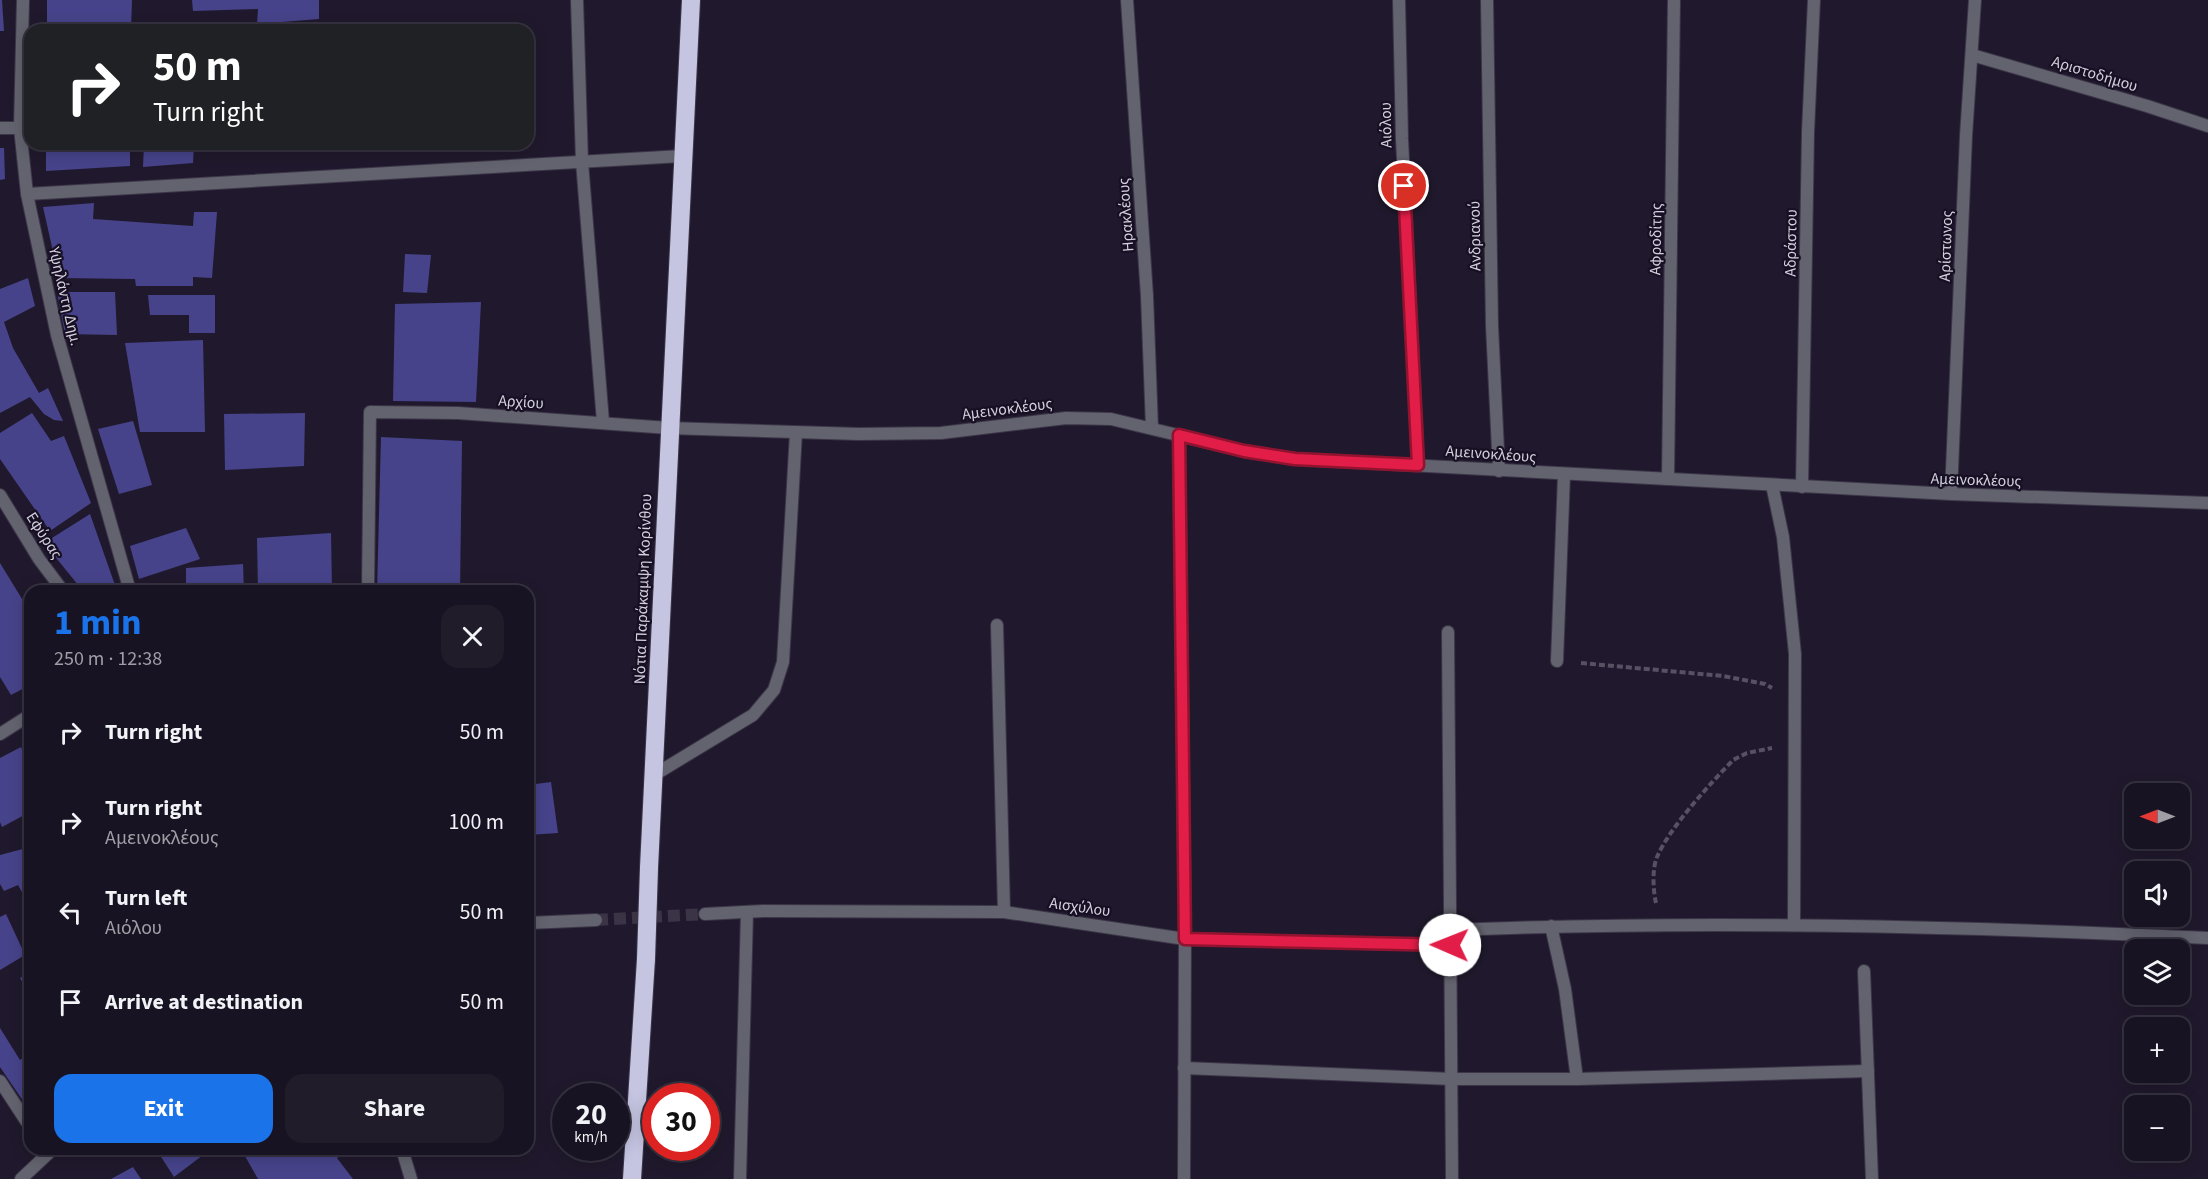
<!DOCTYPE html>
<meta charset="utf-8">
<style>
body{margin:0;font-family:"Source Sans 3",sans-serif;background:#211c2a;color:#f1f3f6;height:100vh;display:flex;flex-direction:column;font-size:22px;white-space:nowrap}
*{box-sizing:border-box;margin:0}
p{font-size:20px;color:#9f9ea5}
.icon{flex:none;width:33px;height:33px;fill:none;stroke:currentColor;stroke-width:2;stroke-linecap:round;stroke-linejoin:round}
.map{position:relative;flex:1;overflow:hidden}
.drawer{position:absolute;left:24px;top:585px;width:510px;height:570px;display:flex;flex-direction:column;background:#181322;border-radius:18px;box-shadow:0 3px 15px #0003,0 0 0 2px #363240}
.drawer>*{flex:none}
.banner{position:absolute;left:24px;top:24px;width:510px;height:126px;border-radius:18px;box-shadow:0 3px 15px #0003,0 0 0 2px #363240;background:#202124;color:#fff;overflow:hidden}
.needle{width:39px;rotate:270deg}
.fabs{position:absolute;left:2124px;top:783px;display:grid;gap:12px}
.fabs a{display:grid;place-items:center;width:66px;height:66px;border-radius:12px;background:#181322;box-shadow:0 3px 15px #0003,0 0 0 2px #363240;font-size:30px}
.speed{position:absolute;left:552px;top:1083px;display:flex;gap:12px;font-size:30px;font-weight:700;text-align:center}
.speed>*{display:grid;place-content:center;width:78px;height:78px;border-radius:50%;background:#181322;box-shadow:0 3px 15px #0003,0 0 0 2px #363240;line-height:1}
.speed small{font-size:15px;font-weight:400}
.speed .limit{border:9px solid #d22;background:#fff;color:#111}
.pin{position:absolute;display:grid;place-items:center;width:51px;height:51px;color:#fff;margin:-26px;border:3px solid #fff;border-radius:50%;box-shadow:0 2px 6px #0007}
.me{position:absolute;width:66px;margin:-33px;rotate:271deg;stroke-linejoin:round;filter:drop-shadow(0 0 4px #0008)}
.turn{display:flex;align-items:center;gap:21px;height:126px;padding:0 30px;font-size:27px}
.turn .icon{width:78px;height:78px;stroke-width:2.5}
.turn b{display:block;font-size:42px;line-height:51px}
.round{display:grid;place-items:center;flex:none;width:63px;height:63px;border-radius:18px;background:#211c2a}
.overview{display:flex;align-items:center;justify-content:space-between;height:102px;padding:0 30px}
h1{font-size:36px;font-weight:700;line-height:45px;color:#1a73e8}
.primary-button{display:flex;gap:12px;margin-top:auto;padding:12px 30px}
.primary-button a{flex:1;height:69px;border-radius:18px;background:#1a73e8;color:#fff;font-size:24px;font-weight:700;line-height:69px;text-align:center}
.primary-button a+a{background:#211c2a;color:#f1f3f6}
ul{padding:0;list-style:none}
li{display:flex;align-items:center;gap:18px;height:90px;padding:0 30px}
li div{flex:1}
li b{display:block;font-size:22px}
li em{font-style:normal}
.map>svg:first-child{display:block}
</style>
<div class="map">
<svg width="2208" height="1179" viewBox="0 0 2208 1179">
<rect width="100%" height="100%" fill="#20192d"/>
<!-- building -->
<g fill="#46438a">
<polygon points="0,0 2,0 4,31 0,31"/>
<polygon points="47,0 132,0 131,30 47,30"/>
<polygon points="192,0 319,0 319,19 257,24 258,9 193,11"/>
<polygon points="46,144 130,144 130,166 46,171"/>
<polygon points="144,144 194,144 193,163 143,167"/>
<polygon points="0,148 4,148 5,179 0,180"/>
<polygon points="94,203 93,219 193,226 194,212 217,212 212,278 193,277 193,286 136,286 135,279 59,278 43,207"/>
<polygon points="405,254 431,255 427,293 403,292"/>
<polygon points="28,278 35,306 4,322 13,348 39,393 48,388 63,421 54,420 44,414 30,397 0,413 0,289"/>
<polygon points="57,292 115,292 117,335 65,334"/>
<polygon points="148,295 215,295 215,333 189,333 189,315 150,315"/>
<polygon points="481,302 476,402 393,401 395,304"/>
<polygon points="203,340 205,432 140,432 125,343"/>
<polygon points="32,413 51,441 64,436 91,503 50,531 0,459 0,433"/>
<polygon points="305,413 304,466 225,470 224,414"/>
<polygon points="133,421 152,485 119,494 98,429"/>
<polygon points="381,437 462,441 460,591 377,591"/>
<polygon points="90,514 116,588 110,591 83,591 44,543"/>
<polygon points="186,528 200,559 139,579 130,546"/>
<polygon points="331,533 332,591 258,591 257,538"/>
<polygon points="0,563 30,612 30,685 11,695 0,677"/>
<polygon points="243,564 244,591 186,591 186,568"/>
<polygon points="21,747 30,768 30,812 2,827 0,822 0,758"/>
<polygon points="551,782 558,833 528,835 528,785"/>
<polygon points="30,847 30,907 18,885 4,891 0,884 0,855"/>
<polygon points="6,914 25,955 0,970 0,917"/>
<polygon points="30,972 30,996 20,978"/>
<polygon points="0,1028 20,1060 30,1053 30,1111 0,1067"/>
<polygon points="156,1149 211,1149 174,1177"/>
<polygon points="241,1149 351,1149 337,1158 353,1179 258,1179"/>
<polygon points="133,1167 141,1179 111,1179"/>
</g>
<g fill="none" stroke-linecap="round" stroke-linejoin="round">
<!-- street-tunnel -->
<polyline stroke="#3b3447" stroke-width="12" stroke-dasharray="12 6" stroke-linecap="butt" points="596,920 705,914"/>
<defs>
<g id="street">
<polyline points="23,0 20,128 27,194 57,335 130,591"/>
<polyline points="577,0 582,162 603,422"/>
<polyline points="1127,0 1147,296 1152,428"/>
<polyline points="1399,0 1402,139 1418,465"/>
<polyline points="1487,0 1492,326 1499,471"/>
<polyline points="1972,55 2147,106 2208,126"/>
<polyline points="0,128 20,128"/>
<polyline points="27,194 682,156"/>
<polyline points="1179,435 1185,939 1184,1179"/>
<polyline points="1668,479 1674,0"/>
<polyline points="1772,485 1783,537 1795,654 1794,924"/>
<polyline points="1802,487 1808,132 1814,0"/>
<polyline points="1951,494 1966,136 1975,0"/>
<polyline points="0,495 39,559 63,591"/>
<polyline points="368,591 370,412 458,413 669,428 859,434 941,433 1066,418 1111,419 1244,451 1295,459 1951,494 2208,503"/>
<polyline points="997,625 1004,912"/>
<polyline points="1448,632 1452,1179"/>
<polyline points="1557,661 1564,475"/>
<polyline points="0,734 30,715"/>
<polyline points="654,775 753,715 774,690 783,662 796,432"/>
<polyline points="705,914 763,911 1004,912 1185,939 1450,945"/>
<polyline points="528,923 596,920"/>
<polyline points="1551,926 1565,989 1577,1079"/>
<path d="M1450,930C1703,920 1955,926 2208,938"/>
<polyline points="1864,971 1872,1179"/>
<polyline points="1184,1068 1452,1079 1577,1079 1868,1071"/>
<polyline points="0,1081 30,1127"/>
<polyline points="402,1149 411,1179"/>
<polyline points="21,1179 53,1149"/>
<polyline points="740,1179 747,912"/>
</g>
<g id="highway">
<polyline points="649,868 691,0"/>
<polyline points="632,1179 646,959"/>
</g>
</defs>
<!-- street casing -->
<use href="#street" stroke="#3d3649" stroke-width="14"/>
<!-- highway casing -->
<use href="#highway" stroke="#3d3649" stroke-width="20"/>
<!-- path -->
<g stroke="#575163" stroke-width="4" stroke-dasharray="6 3" stroke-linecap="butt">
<polyline points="1581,663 1723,676 1765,684 1772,688"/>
<path d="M1656,903C1653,890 1652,869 1657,857C1670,827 1710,784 1733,760L1747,753L1772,748"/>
</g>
<!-- street -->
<use href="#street" stroke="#62636e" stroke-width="12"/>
<!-- highway -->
<use href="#highway" stroke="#c5c5e2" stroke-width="18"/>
<defs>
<polyline id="highway-bridge" points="646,959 649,868"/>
</defs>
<!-- highway-bridge casing -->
<use href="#highway-bridge" stroke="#3d3649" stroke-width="20" stroke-linecap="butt"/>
<!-- highway-bridge -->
<use href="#highway-bridge" stroke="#c5c5e2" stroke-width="18"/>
</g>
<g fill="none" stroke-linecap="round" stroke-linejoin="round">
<defs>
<polyline id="route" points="1404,186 1418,465 1295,459 1244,451 1179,435 1185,939 1450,945"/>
</defs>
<!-- route casing -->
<use href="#route" stroke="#92132f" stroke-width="15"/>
<!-- route -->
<use href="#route" stroke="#e11d48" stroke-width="10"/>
</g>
<g text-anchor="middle" stroke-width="4.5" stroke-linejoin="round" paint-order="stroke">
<!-- street labels -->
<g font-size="16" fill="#d3cfdd" stroke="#170f23">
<text transform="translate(2095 73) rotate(17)" y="6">Αριστοδήμου</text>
<text transform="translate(1385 125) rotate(-91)" y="6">Αιόλου</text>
<text transform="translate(1125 215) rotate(-94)" y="6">Ηρακλέους</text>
<text transform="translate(1474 236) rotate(-91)" y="6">Ανδριανού</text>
<text transform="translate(1655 239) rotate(-89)" y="6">Αφροδίτης</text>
<text transform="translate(1790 243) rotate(-89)" y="6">Αδράστου</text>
<text transform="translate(1945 246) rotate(-88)" y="6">Αρίστωνος</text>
<text transform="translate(66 296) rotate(77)" y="6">Υψηλάντη Δημ.</text>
<text transform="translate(521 401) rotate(4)" y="6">Αρχίου</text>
<text transform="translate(1007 408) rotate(-7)" y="6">Αμεινοκλέους</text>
<text transform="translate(1491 453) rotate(4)" y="6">Αμεινοκλέους</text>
<text transform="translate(1976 479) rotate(2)" y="6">Αμεινοκλέους</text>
<text transform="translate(45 535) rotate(57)" y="6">Εφύρας</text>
<text transform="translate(642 589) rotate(-88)" y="6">Νότια Παράκαμψη Κορίνθου</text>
<text transform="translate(1080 906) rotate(8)" y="6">Αισχύλου</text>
</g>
</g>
</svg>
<div class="fabs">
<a><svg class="needle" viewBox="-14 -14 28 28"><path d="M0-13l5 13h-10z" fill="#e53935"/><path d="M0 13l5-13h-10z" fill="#9f9ea5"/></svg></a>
<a><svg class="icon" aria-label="sound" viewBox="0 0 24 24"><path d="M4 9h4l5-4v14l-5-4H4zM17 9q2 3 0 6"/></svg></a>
<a><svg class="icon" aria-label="layers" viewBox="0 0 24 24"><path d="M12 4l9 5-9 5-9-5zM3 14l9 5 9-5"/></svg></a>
<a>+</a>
<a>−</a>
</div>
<div class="speed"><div>20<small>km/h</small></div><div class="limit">30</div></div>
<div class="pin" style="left:1404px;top:186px;background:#d93025"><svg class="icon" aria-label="arrive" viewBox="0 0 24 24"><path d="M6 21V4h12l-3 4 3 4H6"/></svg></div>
<svg class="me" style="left:1450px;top:945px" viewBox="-20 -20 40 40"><circle r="19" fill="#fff"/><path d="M0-13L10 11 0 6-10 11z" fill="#e11d48"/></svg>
<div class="banner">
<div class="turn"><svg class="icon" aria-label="right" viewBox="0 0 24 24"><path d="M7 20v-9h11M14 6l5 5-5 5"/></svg><div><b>50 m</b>Turn right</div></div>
</div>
<section class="drawer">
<div class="overview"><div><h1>1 min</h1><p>250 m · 12:38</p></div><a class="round"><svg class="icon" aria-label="close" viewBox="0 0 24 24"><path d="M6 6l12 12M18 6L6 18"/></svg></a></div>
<ul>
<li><svg class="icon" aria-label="right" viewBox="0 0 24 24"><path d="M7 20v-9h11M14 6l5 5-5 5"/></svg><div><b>Turn right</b></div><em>50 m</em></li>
<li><svg class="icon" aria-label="right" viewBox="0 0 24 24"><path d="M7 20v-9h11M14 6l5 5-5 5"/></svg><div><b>Turn right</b><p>Αμεινοκλέους</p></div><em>100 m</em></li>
<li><svg class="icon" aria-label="left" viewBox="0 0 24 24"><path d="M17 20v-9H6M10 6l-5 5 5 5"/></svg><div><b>Turn left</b><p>Αιόλου</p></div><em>50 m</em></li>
<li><svg class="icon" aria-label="arrive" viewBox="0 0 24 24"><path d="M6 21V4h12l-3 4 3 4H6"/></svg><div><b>Arrive at destination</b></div><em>50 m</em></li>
</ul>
<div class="primary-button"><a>Exit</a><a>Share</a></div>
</section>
</div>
